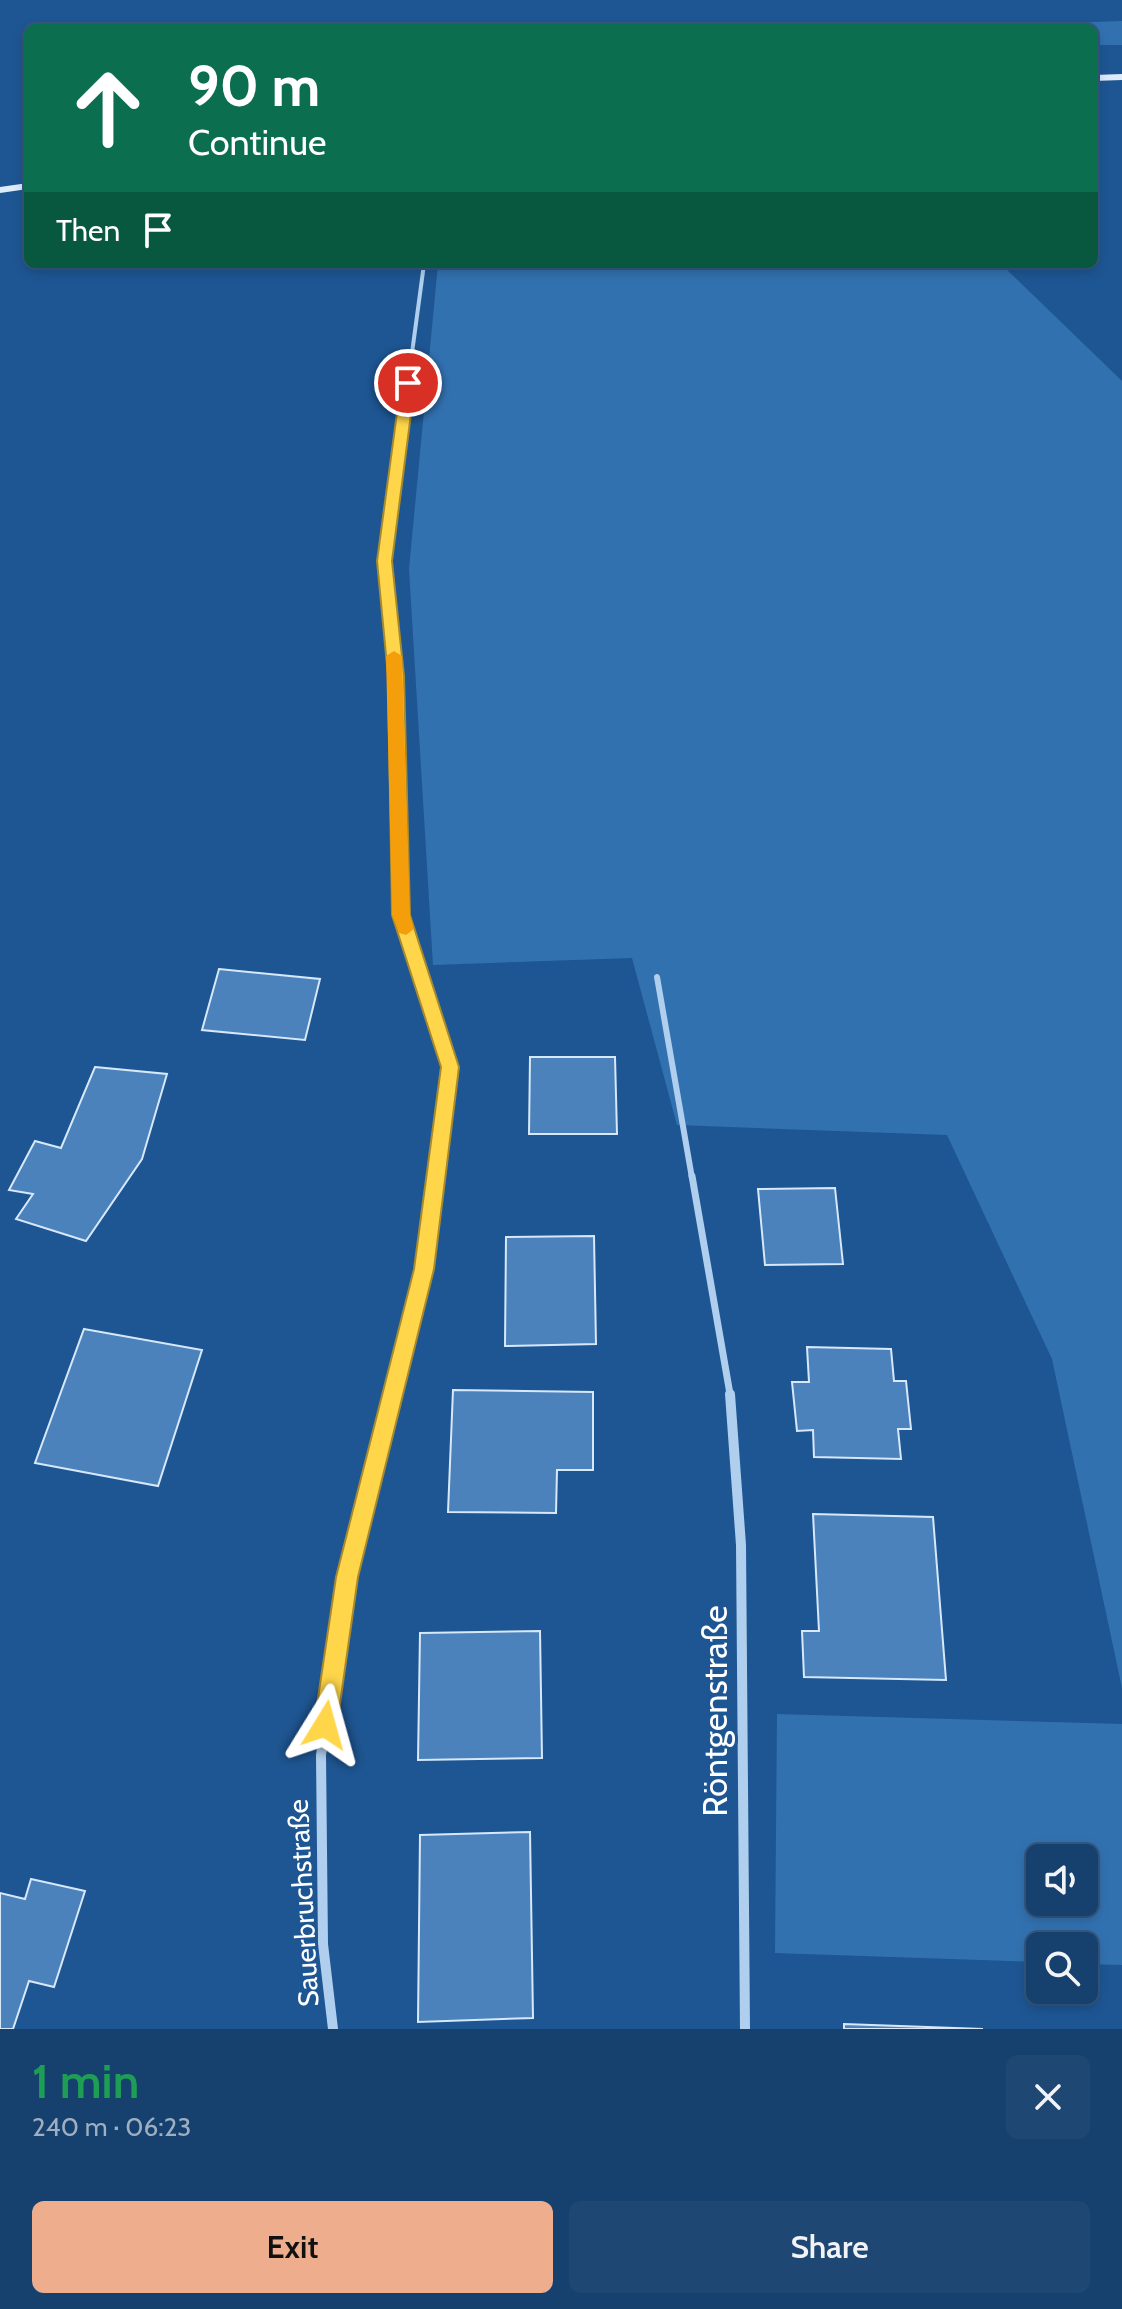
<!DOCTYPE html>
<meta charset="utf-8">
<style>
body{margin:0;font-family:Cabin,sans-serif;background:#1f4773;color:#f1f3f6;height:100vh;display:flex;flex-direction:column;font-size:30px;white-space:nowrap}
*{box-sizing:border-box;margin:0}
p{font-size:26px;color:#9eafc2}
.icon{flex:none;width:44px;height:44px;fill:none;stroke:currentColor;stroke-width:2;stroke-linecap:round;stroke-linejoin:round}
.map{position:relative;height:2029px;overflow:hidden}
.panel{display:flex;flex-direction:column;background:#16406e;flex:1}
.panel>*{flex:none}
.banner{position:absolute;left:24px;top:24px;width:1074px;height:244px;border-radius:12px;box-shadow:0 4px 12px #0003,0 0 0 2px #355981;background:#0b6e4f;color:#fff;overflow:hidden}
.fabs{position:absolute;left:1026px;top:1844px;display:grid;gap:16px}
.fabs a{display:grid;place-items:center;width:72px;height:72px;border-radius:12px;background:#16406e;box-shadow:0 4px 12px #0003,0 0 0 2px #355981;font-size:40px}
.pin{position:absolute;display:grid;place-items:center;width:68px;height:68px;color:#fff;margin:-34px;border:4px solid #fff;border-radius:50%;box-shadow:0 2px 8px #0007}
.me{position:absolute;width:88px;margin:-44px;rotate:8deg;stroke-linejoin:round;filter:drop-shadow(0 0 6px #0008)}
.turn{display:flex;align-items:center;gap:28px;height:168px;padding:0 32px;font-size:36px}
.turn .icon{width:104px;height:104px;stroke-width:2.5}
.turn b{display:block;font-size:56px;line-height:68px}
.then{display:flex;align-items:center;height:76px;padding:0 32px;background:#0003;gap:16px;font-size:30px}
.round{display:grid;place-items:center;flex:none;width:84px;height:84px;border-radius:12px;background:#1f4773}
.overview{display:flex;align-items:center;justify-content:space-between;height:136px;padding:0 32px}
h1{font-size:48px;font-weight:600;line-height:60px;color:#1e9e55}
.cta{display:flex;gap:16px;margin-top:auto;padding:16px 32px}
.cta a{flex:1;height:92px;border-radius:12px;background:#eead8d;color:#111;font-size:32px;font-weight:600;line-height:92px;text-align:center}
.cta a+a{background:#1f4773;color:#f1f3f6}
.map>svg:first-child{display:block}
</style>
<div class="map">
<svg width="1122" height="2029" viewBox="0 0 1122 2029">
<rect width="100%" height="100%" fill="#1e5693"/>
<!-- green -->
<g fill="#3271b0" fill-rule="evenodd">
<polygon points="1122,21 1122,45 1094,45 1094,28 936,28"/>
<polygon points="438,264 1001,264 1122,381 1122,1688 1052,1359 947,1135 677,1125 632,958 433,965 409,569"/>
<path d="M777,1714L1122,1724V1965L1084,1964V1946H1040V1962L775,1953ZM1040,1858H1084V1902H1040Z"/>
</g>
<!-- building -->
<g fill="#4b82bb" stroke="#d6e8fa" stroke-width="2">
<polygon points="219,969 320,979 305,1040 202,1030"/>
<polygon points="530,1057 615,1057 617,1134 529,1134"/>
<polygon points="95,1067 167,1074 142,1159 86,1241 16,1219 33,1194 9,1190 35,1141 61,1148"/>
<polygon points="835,1188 843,1264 765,1265 758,1189"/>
<polygon points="594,1236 596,1344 505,1346 506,1237"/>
<polygon points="84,1329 202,1350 158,1486 35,1463"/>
<polygon points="807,1347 891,1349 894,1381 906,1381 911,1429 898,1429 901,1459 814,1457 813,1430 797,1431 792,1382 809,1382"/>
<polygon points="453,1390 593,1392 593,1470 557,1470 556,1513 448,1512"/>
<polygon points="813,1514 933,1517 946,1680 804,1677 802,1631 819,1631"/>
<polygon points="540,1631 542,1758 418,1760 420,1633"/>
<polygon points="530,1832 533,2018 418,2022 420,1835"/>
<polygon points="31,1879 85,1891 54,1987 29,1981 13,2029 0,2029 0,1893 25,1899"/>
<polygon points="844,2024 983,2029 844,2029"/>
</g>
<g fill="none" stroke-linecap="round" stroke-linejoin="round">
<!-- lane-far2 -->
<polyline stroke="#b0cfee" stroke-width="4" points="390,516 424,264"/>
<!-- lane-far1 -->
<g stroke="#b0cfee" stroke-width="6">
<polyline points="390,514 384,561 396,676 401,915 450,1067"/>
<polyline points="657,977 692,1178"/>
</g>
<!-- lane -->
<polyline stroke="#b0cfee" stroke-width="7" points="692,1176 730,1394"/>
<!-- street-far1 -->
<polyline stroke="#b0cfee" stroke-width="7" points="436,1178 450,1067"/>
<!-- street -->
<g stroke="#b0cfee" stroke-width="10">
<polyline points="730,1394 741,1545 745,2029"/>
<polyline points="333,2029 323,1944 321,1755 347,1577 424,1269 436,1176"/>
</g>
<!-- secondary -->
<g fill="#ddebfa" fill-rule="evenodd">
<polygon points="1122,74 1122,80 1094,81 1094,75"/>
<polygon points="28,183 28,189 0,193 0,187"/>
</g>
</g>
<!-- route -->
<polygon fill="#ffd54a" stroke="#a68a30" stroke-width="2" points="408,378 415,383 392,561 404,676 410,915 459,1067 434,1269 358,1577 337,1725 333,1733 325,1737 317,1733 314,1725 336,1577 414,1269 441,1067 392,915 388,676 377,561 401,383"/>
<!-- slow -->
<polygon fill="#f59e0b" points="394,651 402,656 410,915 414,929 406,935 399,933 392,915 386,656"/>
<g text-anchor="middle" stroke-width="6" stroke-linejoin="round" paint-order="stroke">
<!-- street labels -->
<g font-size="28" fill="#fff" stroke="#1e5693">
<text transform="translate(303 1903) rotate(-93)" y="10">Sauerbruchstraße</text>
</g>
<!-- near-street labels -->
<g font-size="34" fill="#fff" stroke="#1e5693">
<text transform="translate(715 1711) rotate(-90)" y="12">Röntgenstraße</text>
</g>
</g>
</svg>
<div class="fabs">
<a><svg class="icon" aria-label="sound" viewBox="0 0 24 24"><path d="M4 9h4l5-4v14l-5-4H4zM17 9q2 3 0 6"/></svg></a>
<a><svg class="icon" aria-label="search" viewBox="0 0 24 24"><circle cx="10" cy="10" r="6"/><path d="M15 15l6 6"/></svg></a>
</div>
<div class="pin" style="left:408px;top:383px;background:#d93025"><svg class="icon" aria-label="arrive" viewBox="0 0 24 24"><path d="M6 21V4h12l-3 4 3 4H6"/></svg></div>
<svg class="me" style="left:325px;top:1725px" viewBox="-20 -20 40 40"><path d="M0-17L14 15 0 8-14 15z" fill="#ffd54a" stroke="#fff" stroke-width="4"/></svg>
<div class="banner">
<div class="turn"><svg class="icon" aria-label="ahead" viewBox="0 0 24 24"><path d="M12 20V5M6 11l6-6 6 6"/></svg><div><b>90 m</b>Continue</div></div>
<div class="then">Then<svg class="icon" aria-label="arrive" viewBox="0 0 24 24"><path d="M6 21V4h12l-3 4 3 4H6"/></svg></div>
</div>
</div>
<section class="panel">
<div class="overview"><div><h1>1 min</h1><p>240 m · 06:23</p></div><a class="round"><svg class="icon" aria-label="close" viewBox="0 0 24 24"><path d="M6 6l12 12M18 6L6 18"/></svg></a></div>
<div class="cta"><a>Exit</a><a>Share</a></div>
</section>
